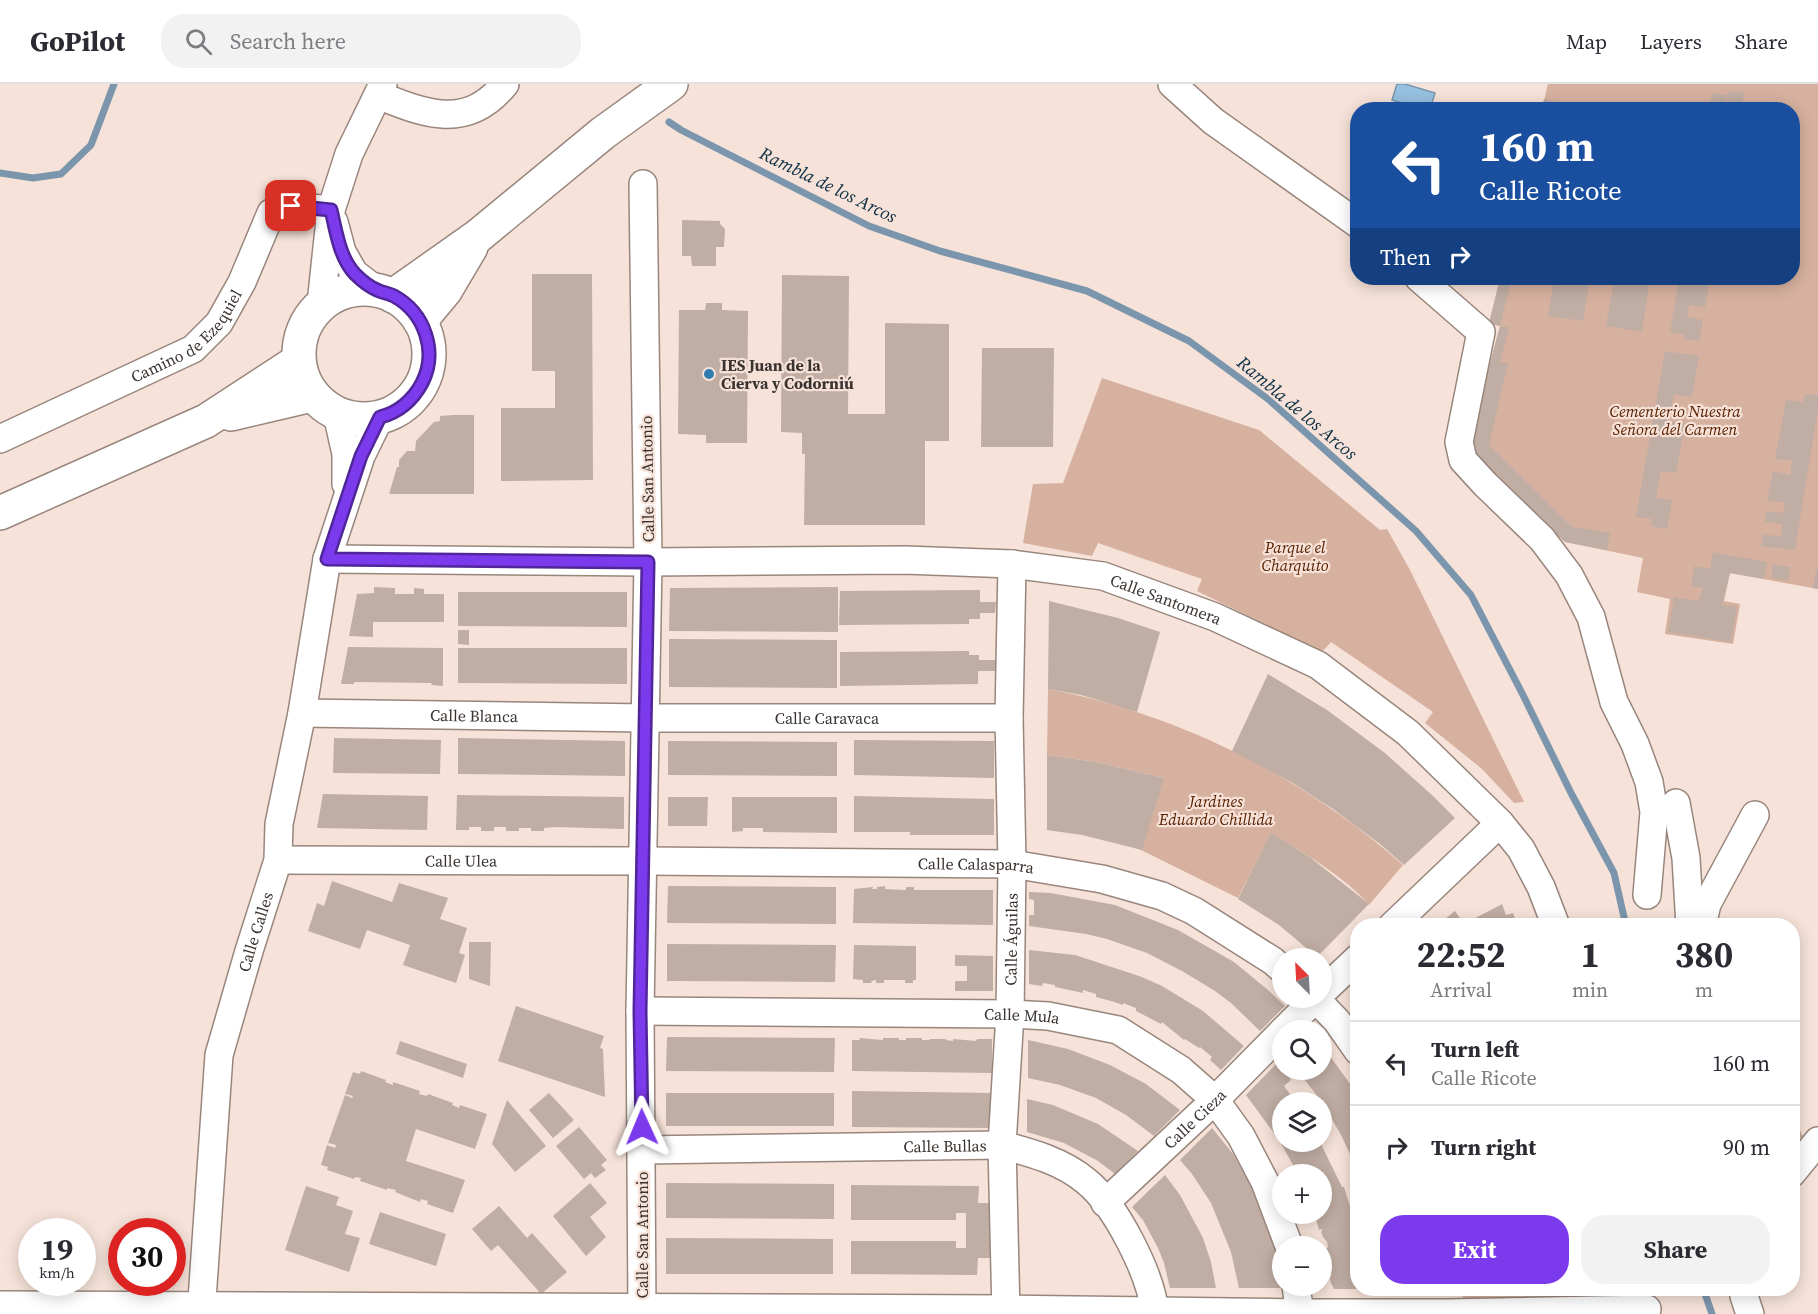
<!DOCTYPE html>
<meta charset="utf-8">
<style>
body{margin:0;font-family:"Source Serif 4",serif;background:#f2f2f3;color:#2b2b33;height:100vh;display:flex;flex-direction:column;font-size:22px;white-space:nowrap}
*{box-sizing:border-box;margin:0}
p{font-size:20px;color:#7c7c81}
.icon{flex:none;width:33px;height:33px;fill:none;stroke:currentColor;stroke-width:2;stroke-linecap:round;stroke-linejoin:round}
.map{position:relative;flex:1;overflow:hidden}
.drawer{position:absolute;left:1350px;top:834px;width:450px;height:378px;display:flex;flex-direction:column;background:#fff;border-radius:24px;box-shadow:0 3px 15px #0003}
.drawer>*{flex:none}
.banner{position:absolute;left:1350px;top:18px;width:450px;height:183px;border-radius:24px;box-shadow:0 3px 15px #0003;background:#1a4fa0;color:#fff;overflow:hidden}
.needle{width:39px;rotate:336deg}
.buttons{position:absolute;left:1272px;top:864px;display:grid;gap:12px}
.buttons a{display:grid;place-items:center;width:60px;height:60px;border-radius:50%;background:#fff;box-shadow:0 3px 15px #0003;font-size:30px}
.speed{position:absolute;left:18px;top:1134px;display:flex;gap:12px;font-size:30px;font-weight:700;text-align:center}
.speed>*{display:grid;place-content:center;width:78px;height:78px;border-radius:50%;background:#fff;box-shadow:0 3px 15px #0003;line-height:1}
.speed small{font-size:15px;font-weight:400}
.speed .limit{border:9px solid #d22;background:#fff;color:#111}
.pin{position:absolute;display:grid;place-items:center;width:51px;height:51px;color:#fff;margin:-26px;border-radius:12px;box-shadow:0 3px 9px #0006}
.me{position:absolute;width:66px;margin:-33px;rotate:359deg;stroke-linejoin:round;filter:drop-shadow(0 0 4px #0008)}
.turn{display:flex;align-items:center;gap:21px;height:126px;padding:0 30px;font-size:27px}
.turn .icon{width:78px;height:78px;stroke-width:2.5}
.turn b{display:block;font-size:42px;line-height:51px}
.then{display:flex;align-items:center;height:57px;padding:0 30px;background:#0003;gap:12px;font-size:22px}
.eta{display:flex;justify-content:space-evenly;align-items:center;height:102px;text-align:center}
.eta b{font-size:36px;font-weight:700;line-height:42px}
.button{display:flex;gap:12px;margin-top:auto;padding:12px 30px}
.button a{flex:1;height:69px;border-radius:24px;background:#7c3aed;color:#fff;font-size:24px;font-weight:700;line-height:69px;text-align:center}
.button a+a{background:#f2f2f3;color:#2b2b33}
ul{padding:0;list-style:none}
li{display:flex;align-items:center;gap:18px;height:84px;padding:0 30px;border-top:2px solid #e1e1e2}
li div{flex:1}
li b{display:block;font-size:22px}
li em{font-style:normal}
header{display:flex;align-items:center;gap:36px;box-sizing:border-box;height:84px;padding:0 30px;background:#fff;border-bottom:2px solid #e1e1e2}
header strong{font-size:28px}
nav{display:flex;gap:33px;margin-inline-start:auto;font-size:21px}
.search{width:420px;height:54px;background:#f2f2f3;display:flex;align-items:center;gap:15px;box-sizing:border-box;padding:0 21px;border-radius:24px;color:#7c7c81;font-size:22px}
.map>svg:first-child{display:block}
</style>
<header>
<strong>GoPilot</strong>
<div class="search"><svg class="icon" aria-label="search" viewBox="0 0 24 24"><circle cx="10" cy="10" r="6"/><path d="M15 15l6 6"/></svg>Search here</div>
<nav><a>Map</a><a>Layers</a><a>Share</a></nav>
</header>
<div class="map">
<svg width="1818" height="1230" viewBox="0 0 1818 1230">
<rect width="100%" height="100%" fill="#f6e2d8"/>
<!-- green -->
<g fill="#d7b19f">
<polygon points="1548,0 1818,0 1818,505 1730,489 1724,517 1740,520 1733,560 1665,550 1670,515 1637,508 1643,474 1565,458 1473,373 1469,358 1500,242 1489,240 1501,194 1792,194 1792,26 1542,25"/>
<polygon points="1102,294 1259,346 1380,446 1387,445 1410,486 1524,718 1514,719 1482,685 1425,639 1433,628 1331,558 1322,568 1197,507 1202,495 1098,459 1092,472 1023,459 1033,400 1063,399"/>
<path d="M1048,605C1179,630 1304,693 1403,781L1369,821C1349,796 1300,766 1271,749L1238,814L1139,765L1164,694L1096,678L1047,671Z"/>
<polygon points="1625,1204 1627,1211 1463,1214 1462,1205"/>
</g>
<!-- water -->
<polygon fill="#97c1e1" stroke="#7b96ac" stroke-width="1.5" points="1397,0 1405,0 1435,9 1430,25 1421,25 1392,16"/>
<g fill="none" stroke-linecap="round" stroke-linejoin="round">
<!-- stream -->
<g stroke="#7b96ac" stroke-width="7">
<polyline points="669,38 681,46 869,142 940,167 1087,207 1189,257 1268,315 1416,447 1471,511 1524,613 1571,709 1614,789 1626,842"/>
<polyline points="0,89 33,94 61,90 91,61 114,0"/>
<polyline points="1703,1204 1712,1230"/>
</g>
</g>
<!-- building -->
<g fill="#c0ada3">
<polygon points="1728,7 1744,9 1741,26 1725,26"/>
<polygon points="1712,9 1726,11 1724,26 1709,26"/>
<polygon points="1544,15 1556,18 1554,26 1541,26"/>
<polygon points="682,136 720,137 720,140 725,145 724,163 716,163 716,182 692,182 691,172 682,172"/>
<polygon points="532,190 592,190 593,396 501,397 501,324 555,324 555,287 532,287"/>
<polygon points="782,191 849,192 848,330 885,330 885,239 949,240 949,357 925,357 925,441 804,441 805,370 802,370 802,349 781,348"/>
<polygon points="1500,194 1512,194 1500,242 1489,239"/>
<polygon points="1554,194 1590,194 1583,237 1548,232"/>
<polygon points="1614,194 1650,194 1642,248 1606,242"/>
<polygon points="1679,194 1710,194 1705,224 1689,221 1687,233 1703,236 1699,257 1684,255 1684,251 1670,248"/>
<polygon points="706,219 722,219 722,226 748,227 747,359 706,359 706,351 678,350 679,226 705,226"/>
<polygon points="1500,242 1509,243 1500,278 1508,279 1489,361 1572,443 1610,449 1607,466 1565,458 1473,373 1469,358"/>
<polygon points="982,264 1054,264 1053,363 981,363"/>
<polygon points="1665,267 1699,272 1692,313 1674,310 1669,337 1685,339 1676,389 1661,387 1656,414 1672,416 1667,445 1651,442 1652,435 1636,433"/>
<polygon points="1805,310 1818,311 1818,326 1795,466 1761,462 1763,450 1781,453 1782,440 1765,438 1766,427 1784,429 1785,419 1767,416 1773,387 1790,391 1792,376 1775,375 1786,316 1803,318"/>
<polygon points="453,331 474,331 474,410 389,410 397,383 399,383 399,376 407,367 415,367 416,357 434,338 440,337 440,332"/>
<polygon points="1713,468 1767,478 1764,495 1730,489 1722,521 1737,523 1731,558 1668,548 1674,513 1699,517 1703,504 1691,502 1694,482 1710,485"/>
<polygon points="1773,480 1790,483 1788,497 1771,494"/>
<polygon points="1816,486 1818,486 1818,505 1813,504"/>
<polygon points="374,503 395,504 395,510 414,510 414,504 424,505 424,510 444,510 444,538 373,538 373,553 349,552 357,510 374,509"/>
<polygon points="838,503 838,548 669,547 670,504"/>
<polygon points="980,506 980,518 996,518 995,529 980,529 980,535 969,535 969,540 839,541 840,507"/>
<polygon points="458,508 627,508 627,543 458,542"/>
<polygon points="1049,517 1118,534 1160,548 1137,628 1081,611 1048,605"/>
<polygon points="458,546 469,546 469,561 458,560"/>
<polygon points="669,555 837,556 837,604 669,603"/>
<polygon points="348,563 443,564 443,602 431,601 432,599 354,598 354,600 341,600"/>
<polygon points="458,564 627,564 627,600 458,599"/>
<polygon points="969,567 969,571 979,571 979,576 996,576 996,587 978,587 978,600 840,602 840,568"/>
<polygon points="1268,590 1327,626 1385,669 1433,712 1455,734 1404,781 1380,760 1333,725 1291,698 1232,667"/>
<polygon points="334,654 441,656 440,690 333,689"/>
<polygon points="458,654 625,657 625,692 458,690"/>
<polygon points="854,656 994,657 994,694 854,691"/>
<polygon points="668,657 837,658 837,692 668,691"/>
<polygon points="1047,671 1096,678 1164,694 1142,766 1082,751 1047,746"/>
<polygon points="323,710 428,712 427,746 317,744"/>
<polygon points="457,711 624,713 624,745 556,743 544,744 544,747 531,747 531,744 519,744 519,747 506,747 506,743 494,743 494,747 481,747 481,743 469,743 469,746 456,746"/>
<polygon points="854,712 994,715 994,751 910,751 910,748 854,748"/>
<polygon points="668,713 708,713 707,742 668,742"/>
<polygon points="732,713 837,713 837,749 763,748 763,744 743,744 743,747 732,748"/>
<polygon points="1271,748 1311,774 1369,820 1317,873 1279,841 1238,815"/>
<polygon points="332,797 392,818 399,799 448,814 440,835 467,844 459,869 465,871 456,899 403,881 410,861 367,846 360,865 308,847 317,819 324,822"/>
<polygon points="668,802 836,803 836,840 667,839"/>
<polygon points="885,802 885,805 906,806 906,803 914,803 914,806 993,806 993,841 853,839 854,805 873,803 872,805 877,805 877,803"/>
<polygon points="1029,808 1051,809 1115,821 1178,846 1234,878 1268,906 1285,922 1260,947 1231,919 1215,907 1182,887 1147,869 1107,855 1086,850 1029,842 1029,831 1034,831 1034,816 1029,815"/>
<polygon points="1502,820 1506,831 1513,829 1518,842 1436,842 1455,827 1464,840"/>
<polygon points="469,858 491,858 490,902 469,895"/>
<polygon points="667,860 836,861 835,898 667,897"/>
<polygon points="854,861 916,862 916,896 913,896 913,899 905,899 905,896 884,896 884,899 876,899 876,896 871,897 872,899 863,899 863,896 853,895"/>
<polygon points="1029,866 1075,871 1142,893 1162,902 1203,927 1244,962 1221,986 1210,976 1212,973 1200,963 1199,964 1185,955 1184,956 1162,938 1161,940 1136,927 1136,924 1123,919 1123,921 1111,917 1096,913 1096,910 1083,906 1083,909 1055,903 1055,901 1043,899 1042,902 1029,900"/>
<polygon points="955,871 993,872 993,907 955,907 955,897 967,897 967,882 955,882"/>
<polygon points="516,922 604,952 600,964 603,965 605,1013 498,977"/>
<polygon points="667,953 835,954 834,988 666,987"/>
<polygon points="859,954 883,956 883,954 899,954 899,956 906,956 906,954 922,954 922,956 930,956 929,955 946,955 946,956 953,957 953,955 976,957 977,955 992,955 992,989 852,987 852,956 860,956"/>
<polygon points="1028,956 1068,965 1110,981 1146,1000 1180,1026 1154,1052 1126,1031 1096,1014 1060,1001 1028,994"/>
<polygon points="400,957 467,980 463,994 396,970"/>
<polygon points="1322,961 1358,1011 1358,1087 1341,1051 1322,1018 1297,986 1322,986"/>
<polygon points="1282,974 1282,986 1287,986 1285,987 1291,996 1284,1002 1296,1018 1282,1018 1282,1058 1320,1058 1342,1103 1344,1103 1358,1148 1358,1205 1334,1205 1331,1199 1330,1194 1332,1190 1329,1191 1326,1174 1329,1173 1326,1165 1328,1163 1327,1158 1323,1153 1321,1148 1323,1145 1319,1146 1315,1130 1322,1130 1322,1090 1298,1090 1279,1056 1246,1011"/>
<polygon points="361,987 386,996 385,998 393,1001 393,998 420,1007 419,1010 427,1012 428,1010 453,1019 452,1021 459,1024 460,1021 487,1030 475,1065 416,1045 406,1077 465,1096 453,1129 427,1120 428,1117 421,1115 420,1118 395,1108 396,1106 387,1104 387,1106 360,1097 361,1094 355,1093 354,1095 327,1086 328,1083 321,1081 327,1061 335,1064 336,1061 328,1059 345,1011 352,1014 353,1012 345,1010 353,988 360,990"/>
<polygon points="852,1007 992,1009 992,1044 852,1043"/>
<polygon points="549,1009 574,1036 553,1054 529,1026"/>
<rect x="666" y="1009" width="168" height="33"/>
<polygon points="1027,1015 1053,1021 1098,1040 1138,1067 1115,1090 1098,1077 1064,1059 1027,1048"/>
<polygon points="507,1016 546,1062 515,1088 492,1060"/>
<polygon points="1792,1029 1803,1053 1792,1059"/>
<polygon points="579,1043 607,1076 601,1081 606,1086 595,1094 591,1089 584,1095 556,1062"/>
<polygon points="1212,1044 1233,1070 1256,1111 1272,1150 1278,1172 1283,1204 1239,1204 1231,1168 1211,1119 1192,1090 1180,1076"/>
<polygon points="1165,1091 1180,1111 1203,1154 1211,1178 1216,1204 1170,1204 1164,1179 1158,1164 1143,1136 1132,1123"/>
<polygon points="590,1099 607,1119 590,1133 606,1153 586,1172 553,1132"/>
<polygon points="666,1099 834,1100 834,1135 666,1134"/>
<polygon points="851,1101 979,1102 978,1119 991,1119 990,1174 978,1174 977,1191 851,1190 851,1157 956,1157 956,1164 966,1164 966,1129 956,1129 956,1136 851,1136"/>
<polygon points="306,1102 339,1113 336,1121 353,1127 345,1150 360,1154 349,1188 285,1166"/>
<polygon points="499,1122 527,1154 532,1149 567,1188 541,1210 498,1161 491,1167 472,1145"/>
<polygon points="380,1128 446,1150 436,1182 369,1160"/>
<polygon points="666,1154 833,1155 833,1190 666,1190"/>
</g>
<g fill="none" stroke-linecap="round" stroke-linejoin="round">
<defs>
<g id="minor">
<polyline points="1172,0 1213,37 1358,140"/>
<path d="M378,11C425,30 467,47 505,0"/>
<polyline points="334,138 342,168 354,189 376,206"/>
<polyline points="1419,194 1481,248 1459,358 1463,376 1485,400 1542,455 1569,491 1591,533 1614,618 1635,660 1649,698 1654,728 1647,811"/>
<polyline points="321,220 331,126 349,70 383,0"/>
<polyline points="337,330 346,370 346,400"/>
<path id="s1" d="M0,355L193,265L219,239L242,198L271,129L291,122L331,126"/>
<path id="s2" d="M327,475L648,478L905,476L1012,480L1103,492L1215,533L1318,581L1408,649L1500,739L1521,765L1541,803L1556,842"/>
<path id="s3" d="M302,629L646,634H1009"/>
<polyline points="1676,719 1686,774 1690,842"/>
<path id="s4" d="M278,776L644,777L1012,780L1102,795L1162,812L1194,827L1273,877L1282,885"/>
<polyline points="1392,842 1500,739"/>
<polyline points="1702,842 1707,820 1755,731"/>
<polyline points="1322,908 1358,874"/>
<polyline points="1315,914 1337,937 1358,967"/>
<path id="s5" d="M640,927L1010,930L1048,932L1118,946L1181,986L1215,1016L1241,1052L1265,1098L1289,1162"/>
<polyline points="1284,946 1316,914"/>
<path id="s6" d="M642,1066L1002,1061C1032,1069 1062,1077 1086,1097C1116,1121 1152,1192 1155,1230"/>
<polyline points="1792,1089 1818,1057"/>
<path id="s7" d="M1105,1119L1215,1016L1282,948"/>
<polyline points="1296,1202 1300,1230"/>
<polyline points="1744,1204 1744,1212 1750,1230"/>
<polyline points="0,1221 1006,1225 1300,1229 1447,1229 1647,1225"/>
<path id="s8" d="M201,1230L219,971L249,867L278,776L279,740L302,629L327,475L361,372L380,333"/>
<polyline points="642,1230 640,927 648,478 643,100"/>
<path id="s9" d="M1006,1230L1002,1061L1010,930L1012,780L1009,634L1012,480"/>
</g>
<g id="major">
<circle cx="364" cy="270" r="65"/>
<polyline points="393,212 478,152 603,49 671,0"/>
<polyline points="420,237 445,207 471,163"/>
<polyline points="231,330 312,311"/>
<polyline points="0,429 206,337 298,277"/>
</g>
</defs>
<!-- minor casing -->
<use href="#minor" stroke="#98867d" stroke-width="30"/>
<!-- major casing -->
<use href="#major" stroke="#98867d" stroke-width="36"/>
<!-- path -->
<polyline stroke="#a0928b" stroke-width="4" stroke-dasharray="1.5 4.5" stroke-linecap="butt" points="1646,842 1646,833"/>
<!-- minor -->
<use href="#minor" stroke="#fff" stroke-width="27"/>
<!-- major -->
<use href="#major" stroke="#fff" stroke-width="33"/>
</g>
<g fill="none" stroke-linecap="round" stroke-linejoin="round">
<defs>
<path id="route" d="M291,122L331,126C336,146 339,173 355,190C360,195 370,203 377,206C383,209 389,209 394,212C425,229 438,268 422,299C413,316 398,329 380,333L361,372L327,475L648,478L640,927L642,1043"/>
</defs>
<!-- route casing -->
<use href="#route" stroke="#51269a" stroke-width="15"/>
<!-- route -->
<use href="#route" stroke="#7c3aed" stroke-width="10"/>
</g>
<!-- markers -->
<circle fill="#2f7daf" stroke="#f6e2d8" stroke-width="2" cx="709" cy="290" r="6"/>
<g text-anchor="middle" stroke-width="4.5" stroke-linejoin="round" paint-order="stroke">
<!-- street labels -->
<g font-size="16" fill="#3a332f" stroke="#f6e2d8">
<text dy="6" stroke="none"><textPath href="#s1" startOffset="216">Camino de Ezequiel</textPath></text>
<text transform="translate(647 395) rotate(-91)" y="6">Calle San Antonio</text>
<text dy="6" stroke="none"><textPath href="#s2" startOffset="844">Calle Santomera</textPath></text>
<text dy="6" stroke="none"><textPath href="#s3" startOffset="172">Calle Blanca</textPath></text>
<text dy="6" stroke="none"><textPath href="#s3" startOffset="525">Calle Caravaca</textPath></text>
<text dy="6" stroke="none"><textPath href="#s4" startOffset="183">Calle Ulea</textPath></text>
<text dy="6" stroke="none"><textPath href="#s4" startOffset="698">Calle Calasparra</textPath></text>
<text dy="6" stroke="none"><textPath href="#s8" startOffset="388">Calle Calles</textPath></text>
<text dy="6" stroke="none"><textPath href="#s9" startOffset="375">Calle Águilas</textPath></text>
<text dy="6" stroke="none"><textPath href="#s5" startOffset="382">Calle Mula</textPath></text>
<text dy="6" stroke="none"><textPath href="#s7" startOffset="123">Calle Cieza</textPath></text>
<text dy="6" stroke="none"><textPath href="#s6" startOffset="303">Calle Bullas</textPath></text>
<text transform="translate(642 1151) rotate(-90)" y="6">Calle San Antonio</text>
</g>
<!-- poi labels -->
<g font-size="16" font-weight="bold" fill="#3a332f" stroke="#f6e2d8" text-anchor="start">
<text x="721" y="287">IES Juan de la<tspan x="721" dy="18">Cierva y Codorniú</tspan></text>
</g>
<!-- park labels -->
<g font-size="16" font-style="italic" fill="#5a2100" stroke="#f6e2d8">
<text x="1675" y="333">Cementerio Nuestra<tspan x="1675" dy="18">Señora del Carmen</tspan></text>
<text x="1295" y="469">Parque el<tspan x="1295" dy="18">Charquito</tspan></text>
<text x="1216" y="723">Jardines<tspan x="1216" dy="18">Eduardo Chillida</tspan></text>
</g>
<!-- water labels -->
<g font-size="18" font-style="italic" fill="#092c42" stroke="#f6e2d8">
<text transform="translate(828 101) rotate(26)" y="6">Rambla de los Arcos</text>
<text transform="translate(1297 324) rotate(40)" y="6">Rambla de los Arcos</text>
</g>
</g>
</svg>
<div class="buttons">
<a><svg class="needle" viewBox="-14 -14 28 28"><path d="M0-13l5 13h-10z" fill="#e53935"/><path d="M0 13l5-13h-10z" fill="#7c7c81"/></svg></a>
<a><svg class="icon" aria-label="search" viewBox="0 0 24 24"><circle cx="10" cy="10" r="6"/><path d="M15 15l6 6"/></svg></a>
<a><svg class="icon" aria-label="layers" viewBox="0 0 24 24"><path d="M12 4l9 5-9 5-9-5zM3 14l9 5 9-5"/></svg></a>
<a>+</a>
<a>−</a>
</div>
<div class="speed"><div>19<small>km/h</small></div><div class="limit">30</div></div>
<div class="pin" style="left:291px;top:122px;background:#d93025"><svg class="icon" aria-label="arrive" viewBox="0 0 24 24"><path d="M6 21V4h12l-3 4 3 4H6"/></svg></div>
<svg class="me" style="left:642px;top:1043px" viewBox="-20 -20 40 40"><path d="M0-17L14 15 0 8-14 15z" fill="#7c3aed" stroke="#fff" stroke-width="4"/></svg>
<div class="banner">
<div class="turn"><svg class="icon" aria-label="left" viewBox="0 0 24 24"><path d="M17 20v-9H6M10 6l-5 5 5 5"/></svg><div><b>160 m</b>Calle Ricote</div></div>
<div class="then">Then<svg class="icon" aria-label="right" viewBox="0 0 24 24"><path d="M7 20v-9h11M14 6l5 5-5 5"/></svg></div>
</div>
<section class="drawer">
<div class="eta">
<div><b>22:52</b><p>Arrival</p></div>
<div><b>1</b><p>min</p></div>
<div><b>380</b><p>m</p></div>
</div>
<ul>
<li><svg class="icon" aria-label="left" viewBox="0 0 24 24"><path d="M17 20v-9H6M10 6l-5 5 5 5"/></svg><div><b>Turn left</b><p>Calle Ricote</p></div><em>160 m</em></li>
<li><svg class="icon" aria-label="right" viewBox="0 0 24 24"><path d="M7 20v-9h11M14 6l5 5-5 5"/></svg><div><b>Turn right</b></div><em>90 m</em></li>
</ul>
<div class="button"><a>Exit</a><a>Share</a></div>
</section>
</div>
